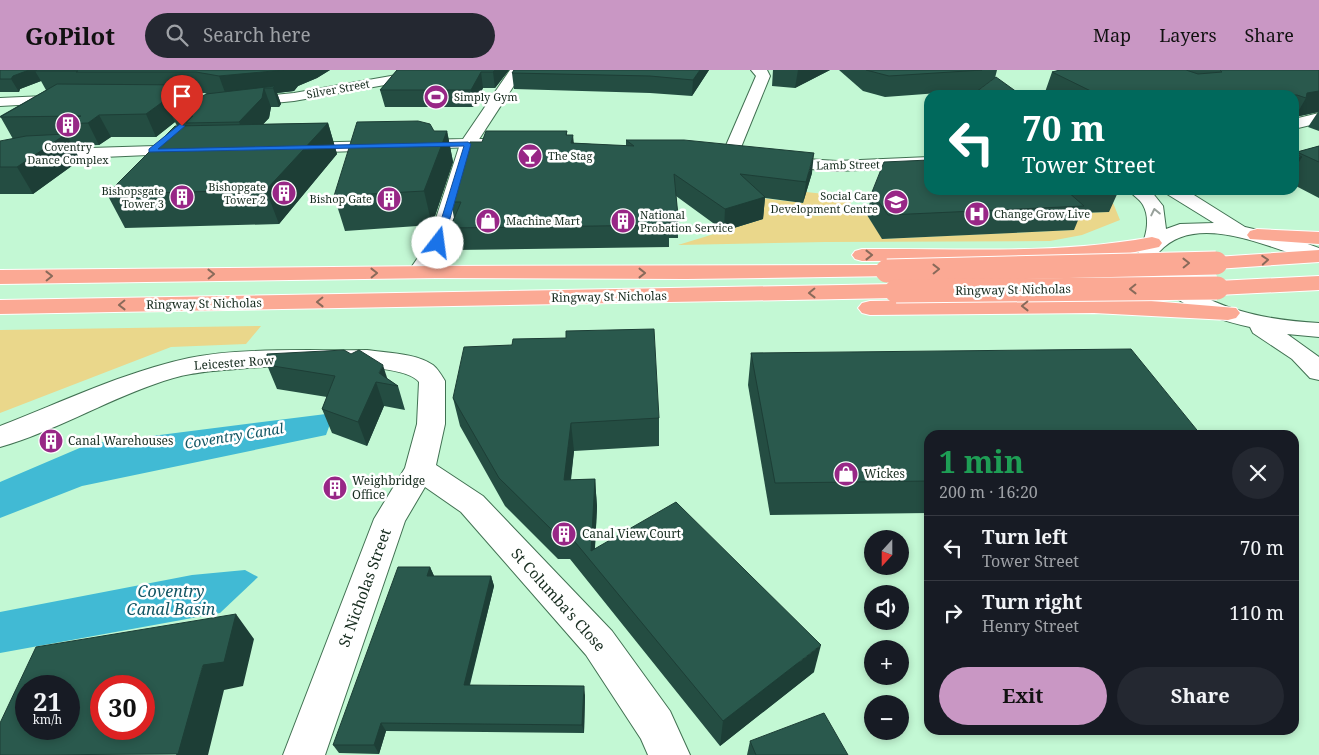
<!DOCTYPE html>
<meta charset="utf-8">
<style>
body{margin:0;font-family:"Noto Serif",serif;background:#242831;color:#f1f3f6;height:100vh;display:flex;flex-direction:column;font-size:19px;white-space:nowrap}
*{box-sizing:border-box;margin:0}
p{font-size:16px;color:#9ea1a6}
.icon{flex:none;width:28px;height:28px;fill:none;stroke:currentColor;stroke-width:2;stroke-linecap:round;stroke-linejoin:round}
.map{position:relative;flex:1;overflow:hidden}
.drawer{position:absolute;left:924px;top:360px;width:375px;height:305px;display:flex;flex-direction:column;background:#171b24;border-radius:15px;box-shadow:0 2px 8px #0003}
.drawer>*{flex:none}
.top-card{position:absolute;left:924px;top:20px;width:375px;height:105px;border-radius:15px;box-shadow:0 2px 8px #0003;background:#00695c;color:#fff;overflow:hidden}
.needle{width:32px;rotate:201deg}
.tools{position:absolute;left:864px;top:460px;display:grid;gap:10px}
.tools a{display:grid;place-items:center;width:45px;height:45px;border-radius:50%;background:#171b24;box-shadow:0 2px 8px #0003;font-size:25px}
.speed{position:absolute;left:15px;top:605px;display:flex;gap:10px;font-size:25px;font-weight:700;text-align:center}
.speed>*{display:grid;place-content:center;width:65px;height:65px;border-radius:50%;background:#171b24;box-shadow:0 2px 8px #0003;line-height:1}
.speed small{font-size:12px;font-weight:400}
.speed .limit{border:8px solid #d22;background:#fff;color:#111}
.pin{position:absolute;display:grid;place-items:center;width:42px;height:42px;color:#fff;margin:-51px -21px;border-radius:50% 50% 50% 0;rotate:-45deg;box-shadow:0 0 5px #0007}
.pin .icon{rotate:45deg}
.me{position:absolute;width:55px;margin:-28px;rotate:15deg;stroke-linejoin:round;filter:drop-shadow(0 0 4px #0008)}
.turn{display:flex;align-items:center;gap:18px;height:105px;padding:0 15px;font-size:22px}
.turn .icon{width:65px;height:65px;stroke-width:2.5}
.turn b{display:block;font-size:35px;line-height:42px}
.round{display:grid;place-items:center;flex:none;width:52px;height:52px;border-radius:26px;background:#242831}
.headline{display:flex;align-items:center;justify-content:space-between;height:85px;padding:0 15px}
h1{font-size:30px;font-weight:700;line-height:38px;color:#1e9e55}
.cta{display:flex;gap:10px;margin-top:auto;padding:10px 15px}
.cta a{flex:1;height:58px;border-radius:30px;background:#c997c4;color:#111;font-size:20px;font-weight:700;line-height:58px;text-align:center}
.cta a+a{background:#242831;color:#f1f3f6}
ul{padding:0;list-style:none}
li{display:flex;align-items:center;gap:15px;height:65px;padding:0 15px;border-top:1px solid #363941}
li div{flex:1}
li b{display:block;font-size:19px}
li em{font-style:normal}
header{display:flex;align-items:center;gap:30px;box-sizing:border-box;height:70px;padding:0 25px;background:#c997c4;color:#111}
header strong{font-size:24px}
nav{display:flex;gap:28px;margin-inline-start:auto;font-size:18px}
.search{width:350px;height:45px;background:#242831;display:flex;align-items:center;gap:12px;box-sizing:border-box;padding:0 18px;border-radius:28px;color:#9ea1a6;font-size:19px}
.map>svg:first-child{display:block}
</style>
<header>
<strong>GoPilot</strong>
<div class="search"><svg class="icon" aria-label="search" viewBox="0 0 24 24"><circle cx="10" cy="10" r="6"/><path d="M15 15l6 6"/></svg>Search here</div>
<nav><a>Map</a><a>Layers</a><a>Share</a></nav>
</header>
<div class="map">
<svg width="1319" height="685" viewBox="0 0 1319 685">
<rect width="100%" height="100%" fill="#c3f8d4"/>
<!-- green -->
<g fill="#ead78b">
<polygon points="806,122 852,127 850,136 810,141 815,146 860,142 867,145 883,169 1073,160 1078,139 1083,143 1108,142 1109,123 1120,150 1082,165 1050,171 825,172 678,175 763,149 759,128 803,133"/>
<polygon points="261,256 246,274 171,277 0,343 0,260"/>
</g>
<!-- water -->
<g fill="#41bad4">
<polygon points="334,343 326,365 82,416 0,448 0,412 89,374"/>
<polygon points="245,500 258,507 220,543 0,583 0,542 192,505"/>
</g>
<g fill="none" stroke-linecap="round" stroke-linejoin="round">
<defs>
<g id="street">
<polygon points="425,0 432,4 430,7 294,31 243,36 236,32 243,28 294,23"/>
<polygon points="751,0 767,0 770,6 737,87 735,91 723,91 721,87 756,6"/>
<polygon points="67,25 74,29 72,32 0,36 0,28"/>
<polygon points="1319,43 1319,53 1294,59 1294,49"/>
<path d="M468,69H501L509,74L501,79H475L448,173C441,189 432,212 411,207L408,202L428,173L460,74Z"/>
<polygon points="776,87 837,91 929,87 929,97 837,101 770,96 768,92 770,88"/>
<path d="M367,280C387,283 416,283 433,295C438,299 442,306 445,311V354L436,395L483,426L612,561L670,641L690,685H648L641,669L586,585L461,442L425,417L405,451L325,685H283L374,449L405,398L417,354L419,312C399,286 227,297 191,304C179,306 166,310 155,314C103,332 53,362 0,377V356C62,332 124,302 189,288C244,277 311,281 367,280Z"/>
</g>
<g id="secondary">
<polygon points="510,0 524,0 474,77 298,83 290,78 298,73 463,69"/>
<polygon points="188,75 194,77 196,80 194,83 57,89 0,98 0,88 57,79"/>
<path d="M1129,120L1151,121L1163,136L1166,159L1180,154L1214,153L1167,124L1164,120H1186L1245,157L1288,167L1319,178V192C1274,181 1198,139 1159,182C1185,237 1264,250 1319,253V267L1287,264L1319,287V310L1310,308L1292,289L1253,263L1250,257C1201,246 1159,229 1138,181C1146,170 1151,149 1143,135C1140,129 1133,126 1129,120Z"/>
</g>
<g id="highway">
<polygon points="1257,159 1319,162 1319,174 1250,169 1247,165 1250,161"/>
<path d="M1152,167L1159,169L1162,173L1159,177L1111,187L1073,190L862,191L855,189L852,185L855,181L862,179C958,178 1057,185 1152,167Z"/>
<polygon points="1319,180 1319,192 1216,199 1209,197 1205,193 1209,189 1216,187"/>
<polygon points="887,195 895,196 898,201 895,206 686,209 436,208 0,214 0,200 436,196"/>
<polygon points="1319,206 1319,220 1217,225 1209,223 1206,218 1209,213 1217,211"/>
<polygon points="896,214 904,216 907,221 904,226 896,228 0,244 0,230"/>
<polygon points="1004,229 1139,230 1236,238 1240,243 1236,248 1228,250 1094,243 870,245 862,243 858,238 862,233 870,231"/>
</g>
</defs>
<!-- street casing -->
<use href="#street" stroke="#417152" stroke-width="2"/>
<!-- secondary casing -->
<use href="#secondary" stroke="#417152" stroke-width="2"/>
<!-- highway casing -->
<use href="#highway" stroke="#fff" stroke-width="2"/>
<!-- street -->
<use href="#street" fill="#fff" fill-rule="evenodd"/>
<!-- secondary -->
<use href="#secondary" fill="#fff" fill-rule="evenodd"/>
<!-- highway -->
<use href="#highway" fill="#fba994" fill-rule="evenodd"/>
<defs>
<g id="highway-bridge">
<polyline points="887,201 1216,193"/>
<polyline points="896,221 1217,218"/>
</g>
</defs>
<!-- highway-bridge casing -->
<use href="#highway-bridge" stroke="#fff" stroke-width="25" stroke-linecap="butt"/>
<!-- highway-bridge -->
<use href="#highway-bridge" stroke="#fba994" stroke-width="23"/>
</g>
<!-- wall -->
<g fill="#244d42" fill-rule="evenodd">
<path d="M0,0H330L317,8L298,16L294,21L277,23L281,34L279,37H271L269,48L263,54L328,53L337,84L279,154L125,158L107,124L177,56L175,52L156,67H111L99,75L73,76L80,90L33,124H0V97L13,69L0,46L46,20L41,11L20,19L19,22H0ZM195,23H205L207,24L197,30Z"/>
<polygon points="397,0 509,0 495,18 483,18 473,37 385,37 380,20"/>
<polygon points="514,0 709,0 692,26 650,23 514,19 512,3"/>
<polygon points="773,0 830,0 795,18 772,16"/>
<polygon points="839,0 997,0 995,8 979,20 885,27 863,21"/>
<polygon points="1060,0 1319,0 1319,61 1308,57 1318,42 1295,47 1294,49 1294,25 1044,25 1052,2"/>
<polygon points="434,61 447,61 453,92 432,155 345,161 334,126"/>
<polygon points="567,61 567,65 574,73 626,76 626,70 812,103 803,133 765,128 763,149 724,161 676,126 678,146 678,168 669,168 669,177 455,180 450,158 454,148 451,132 482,72"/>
<polygon points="1319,76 1319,128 1294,115 1294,83 1296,84 1297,82"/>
<polygon points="927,78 929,78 929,120 1119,120 1109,142 1081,143 1074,160 882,169 867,145 872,122 924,90"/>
<polygon points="751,283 929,365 929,443 770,445 748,315"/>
<polygon points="267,295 388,309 398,316 405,340 384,336 367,376 332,363 322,339 327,327 277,319"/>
<polygon points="453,328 659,348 659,376 574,381 571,410 595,409 597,437 595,478 814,602 720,676 570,489 558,489 505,436 460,356"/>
<polygon points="430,497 434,506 491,506 494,516 470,615 585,625 584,663 386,661 379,684 339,683 333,675"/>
<polygon points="750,671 848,685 747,685"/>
</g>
<!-- shaded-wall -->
<g fill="#1d3e36">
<polygon points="29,0 57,0 35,1 41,11 20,19 19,22 11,9 13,6"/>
<polygon points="284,0 330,0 317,8 298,16 294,21 277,23 281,34 279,37 273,18 264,18 271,37 269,48 247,72 239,52 227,28 219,6"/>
<polygon points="495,0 509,0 495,18 493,2"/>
<polygon points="700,0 709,0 692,26 693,10"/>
<polygon points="798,0 830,0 795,18"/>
<polygon points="481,2 483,18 473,37 471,20"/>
<polygon points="191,15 200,36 172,46 175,52 156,67 146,44 179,20"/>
<polygon points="1319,21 1319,40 1318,42 1295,47 1306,28 1307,23"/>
<polygon points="99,45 111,67 99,75 88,53"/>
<polygon points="328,53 337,84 279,154 266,120"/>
<polygon points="447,61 453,92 432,155 424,121"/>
<polygon points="66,64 80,90 33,124 17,97"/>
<polygon points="573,65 575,85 571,73"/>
<polygon points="814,83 812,103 803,133 806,112"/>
<polygon points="1302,87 1294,100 1294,88"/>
<polygon points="765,127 763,149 724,161 725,139"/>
<polygon points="383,295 389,314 379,303"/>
<polygon points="376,312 384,336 367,376 358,352"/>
<polygon points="571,353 574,381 567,438 564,410"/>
<polygon points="595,409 597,437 594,495 591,481"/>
<polygon points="430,497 434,506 427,506"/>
<polygon points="491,506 494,516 467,624 464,615"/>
<polygon points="236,544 254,569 243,616 224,620 208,685 176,685 203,595"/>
<polygon points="821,575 814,602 720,676 723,651"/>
<polygon points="584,616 585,625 584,663 582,655"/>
<polygon points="381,653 386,661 379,684 374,675"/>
</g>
<!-- building -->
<g fill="#2a594d" stroke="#1d3e36" fill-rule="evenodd">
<polygon points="0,0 29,0 13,6 11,9 0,9"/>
<polygon points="37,0 284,0 219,6 196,2 76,2 78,1 35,1"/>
<polygon points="397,0 495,0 493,2 481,2 471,20 380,20"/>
<polygon points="514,0 700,0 693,10 650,6 512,3"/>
<polygon points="866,0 982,0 889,6"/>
<polygon points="1060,0 1186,0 1198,4 1222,2 1220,0 1319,0 1319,21 1307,23 1306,28 1297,25 1099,25 1052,2"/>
<polygon points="996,7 1021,25 972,25"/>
<polygon points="57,14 191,15 179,20 146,44 99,45 88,53 56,54 81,46 0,47"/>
<polygon points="275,16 273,18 264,18 262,28 239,52 186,53 193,46 172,46 206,24"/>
<polygon points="418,51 430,54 434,61 447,61 424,121 334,126 357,52"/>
<polygon points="328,53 266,120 107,124 175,56"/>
<polygon points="486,61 567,61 566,65 573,65 571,73 634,76 626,70 684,70 814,83 806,112 740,104 765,127 725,139 674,104 678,146 669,146 669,155 450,158 461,132 451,132 470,72 482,72"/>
<polygon points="66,64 17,97 0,97 0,71 26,66"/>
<polygon points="1319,76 1319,92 1297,82"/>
<polygon points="1294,83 1302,87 1294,88"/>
<polygon points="929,90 929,120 1087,120 1067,121 1084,136 888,145 872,122 884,92"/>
<polygon points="654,259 659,348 571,353 564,410 595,409 591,481 676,432 821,575 723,651 566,461 553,461 499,408 453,328 464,277 512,275 513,269 566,268 566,261"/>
<polygon points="1131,279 1201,365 929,365 929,411 775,413 751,283"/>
<polygon points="344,280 351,284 359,280 383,295 379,303 398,316 376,312 358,352 322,339 335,306 267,295 267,284"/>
<polygon points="398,497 430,497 427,506 491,506 464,615 584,616 582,655 381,653 374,675 333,675"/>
<path d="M236,544L224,592L203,595L178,684L0,685V653L36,577ZM26,616H69V659H26ZM101,616H144V659H101Z"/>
<polygon points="824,643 848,685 756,685 750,671"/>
</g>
<!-- one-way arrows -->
<defs><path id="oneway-chevron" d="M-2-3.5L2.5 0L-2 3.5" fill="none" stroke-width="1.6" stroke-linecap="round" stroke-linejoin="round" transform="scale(1.25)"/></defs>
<use stroke="#97a09a" href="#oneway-chevron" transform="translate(1155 142) rotate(-102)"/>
<g stroke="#896a5a">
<use href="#oneway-chevron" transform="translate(869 185)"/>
<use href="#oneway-chevron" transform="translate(1265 190) rotate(-4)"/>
<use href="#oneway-chevron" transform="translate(1186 193) rotate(-1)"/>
<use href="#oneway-chevron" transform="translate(936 199) rotate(-1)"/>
<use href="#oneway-chevron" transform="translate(374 203) rotate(-1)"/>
<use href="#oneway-chevron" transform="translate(642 203)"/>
<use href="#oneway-chevron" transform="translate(211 204) rotate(-1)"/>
<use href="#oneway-chevron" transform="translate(49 206) rotate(-1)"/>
<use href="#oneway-chevron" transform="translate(1133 219) rotate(179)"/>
<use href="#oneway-chevron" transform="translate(812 223) rotate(179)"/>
<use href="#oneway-chevron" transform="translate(320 232) rotate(179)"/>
<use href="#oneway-chevron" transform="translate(122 235) rotate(179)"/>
<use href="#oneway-chevron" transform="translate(1025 236) rotate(179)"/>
</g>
<!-- route -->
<polygon fill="#1a73e8" stroke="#114b97" points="180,54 185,56 158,79 468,72 471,74 443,173 438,176 434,173 464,76 149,82 149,79"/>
<!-- icons -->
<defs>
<symbol id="stadium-disc" viewBox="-11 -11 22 22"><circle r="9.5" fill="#982786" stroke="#fff"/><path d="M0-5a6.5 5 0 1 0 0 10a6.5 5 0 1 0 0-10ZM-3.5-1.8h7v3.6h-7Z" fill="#fff"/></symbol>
<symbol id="building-disc" viewBox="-11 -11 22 22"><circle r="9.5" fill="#982786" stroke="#fff"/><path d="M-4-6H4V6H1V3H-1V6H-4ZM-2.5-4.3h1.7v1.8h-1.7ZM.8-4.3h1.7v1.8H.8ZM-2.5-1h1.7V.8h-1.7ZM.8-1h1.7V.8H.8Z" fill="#fff"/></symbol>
<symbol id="bar-disc" viewBox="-11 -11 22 22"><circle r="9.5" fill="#982786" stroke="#fff"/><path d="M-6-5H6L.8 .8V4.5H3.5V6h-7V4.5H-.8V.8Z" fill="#fff"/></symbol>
<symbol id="university-disc" viewBox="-11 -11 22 22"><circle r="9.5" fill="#982786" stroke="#fff"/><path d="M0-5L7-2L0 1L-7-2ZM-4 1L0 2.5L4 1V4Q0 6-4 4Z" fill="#fff"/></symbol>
<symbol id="hospital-disc" viewBox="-11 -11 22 22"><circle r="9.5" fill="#982786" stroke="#fff"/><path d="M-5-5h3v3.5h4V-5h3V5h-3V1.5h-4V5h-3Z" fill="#fff"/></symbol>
<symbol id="shop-disc" viewBox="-11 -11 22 22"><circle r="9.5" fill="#982786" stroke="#fff"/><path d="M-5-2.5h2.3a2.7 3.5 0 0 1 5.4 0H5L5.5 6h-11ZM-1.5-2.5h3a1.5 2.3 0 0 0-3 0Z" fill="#fff"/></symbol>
</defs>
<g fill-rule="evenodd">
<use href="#stadium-disc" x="422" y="13" width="28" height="28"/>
<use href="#building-disc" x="54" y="41" width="28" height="28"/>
<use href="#bar-disc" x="516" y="72" width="28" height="28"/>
<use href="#building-disc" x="270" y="109" width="28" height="28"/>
<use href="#building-disc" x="168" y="113" width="28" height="28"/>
<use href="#building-disc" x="375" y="115" width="28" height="28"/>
<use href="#university-disc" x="882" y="118" width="28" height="28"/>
<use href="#hospital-disc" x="963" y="130" width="28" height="28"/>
<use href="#shop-disc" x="474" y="137" width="28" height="28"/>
<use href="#building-disc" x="609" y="137" width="28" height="28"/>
<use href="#building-disc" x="37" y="357" width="28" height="28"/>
<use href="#shop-disc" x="832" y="390" width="28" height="28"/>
<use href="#building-disc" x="321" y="404" width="28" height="28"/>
<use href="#building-disc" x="550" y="450" width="28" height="28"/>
</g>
<g text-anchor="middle" stroke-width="5" stroke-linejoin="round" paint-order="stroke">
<!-- far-street labels -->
<g font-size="11" fill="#172c1f" stroke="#fff">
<text transform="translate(338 19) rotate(-10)" y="4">Silver Street</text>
<text transform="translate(848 95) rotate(-1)" y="4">Lamb Street</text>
</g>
<!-- far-poi labels -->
<g font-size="11" fill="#172c1f" stroke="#fff" text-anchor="start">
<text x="454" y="31">Simply Gym</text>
<text x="68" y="81" text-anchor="middle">Coventry<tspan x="68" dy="13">Dance Complex</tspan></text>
<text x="548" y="90">The Stag</text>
<text x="266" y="121" text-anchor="end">Bishopgate<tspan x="266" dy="13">Tower 2</tspan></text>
<text x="164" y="125" text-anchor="end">Bishopsgate<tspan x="164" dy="13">Tower 3</tspan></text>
<text x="878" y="130" text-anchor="end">Social Care<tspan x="878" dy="13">Development Centre</tspan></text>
<text x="372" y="133" text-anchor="end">Bishop Gate</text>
<text x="994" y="148">Change Grow Live</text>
<text x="640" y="149">National<tspan x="640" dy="13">Probation Service</tspan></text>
<text x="506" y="155">Machine Mart</text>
</g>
<!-- street labels -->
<g font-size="12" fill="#172c1f" stroke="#fff">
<text transform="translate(1013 220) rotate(-1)" y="4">Ringway St Nicholas</text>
<text transform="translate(609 227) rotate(-1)" y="4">Ringway St Nicholas</text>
<text transform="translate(204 234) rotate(-1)" y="4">Ringway St Nicholas</text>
<text transform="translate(234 293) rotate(-4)" y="4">Leicester Row</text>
</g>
<!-- poi labels -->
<g font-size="12" fill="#172c1f" stroke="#fff" text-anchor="start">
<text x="68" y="375">Canal Warehouses</text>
<text x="864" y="408">Wickes</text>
<text x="352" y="415">Weighbridge<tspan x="352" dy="14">Office</tspan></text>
<text x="582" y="468">Canal View Court</text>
</g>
<!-- water labels -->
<g font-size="14" font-style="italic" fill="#135664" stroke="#fff">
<text transform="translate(234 366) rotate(-9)" y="5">Coventry Canal</text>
</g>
<!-- near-street labels -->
<g font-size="15" fill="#172c1f" stroke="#fff">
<text transform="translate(365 518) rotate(-70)" y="5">St Nicholas Street</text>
<text transform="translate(558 530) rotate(48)" y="5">St Columba's Close</text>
</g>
<!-- near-water labels -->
<g font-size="16" font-style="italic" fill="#135664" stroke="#fff">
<text x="171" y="527">Coventry<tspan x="171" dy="18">Canal Basin</tspan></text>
</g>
</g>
</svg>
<div class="tools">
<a><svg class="needle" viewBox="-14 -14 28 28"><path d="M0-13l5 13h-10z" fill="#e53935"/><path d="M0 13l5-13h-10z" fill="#9ea1a6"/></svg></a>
<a><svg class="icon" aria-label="sound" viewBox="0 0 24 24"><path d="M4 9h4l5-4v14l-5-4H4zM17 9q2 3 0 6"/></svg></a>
<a>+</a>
<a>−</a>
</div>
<div class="speed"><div>21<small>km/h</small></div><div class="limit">30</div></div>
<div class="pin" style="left:182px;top:56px;background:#d93025"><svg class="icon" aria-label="arrive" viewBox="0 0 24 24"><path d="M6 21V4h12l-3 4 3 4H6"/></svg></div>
<svg class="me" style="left:438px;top:173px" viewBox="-20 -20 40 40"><circle r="19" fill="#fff"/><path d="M0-13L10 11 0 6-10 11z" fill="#1a73e8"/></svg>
<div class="top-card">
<div class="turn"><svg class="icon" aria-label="left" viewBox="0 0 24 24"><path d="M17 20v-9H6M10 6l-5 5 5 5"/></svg><div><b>70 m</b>Tower Street</div></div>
</div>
<section class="drawer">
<div class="headline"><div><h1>1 min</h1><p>200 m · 16:20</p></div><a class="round"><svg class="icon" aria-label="close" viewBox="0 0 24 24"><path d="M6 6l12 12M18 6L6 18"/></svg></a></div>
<ul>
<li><svg class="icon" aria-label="left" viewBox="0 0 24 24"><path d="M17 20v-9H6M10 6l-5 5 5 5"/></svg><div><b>Turn left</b><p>Tower Street</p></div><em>70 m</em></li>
<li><svg class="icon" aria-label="right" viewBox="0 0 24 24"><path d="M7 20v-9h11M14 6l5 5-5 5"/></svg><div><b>Turn right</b><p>Henry Street</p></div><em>110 m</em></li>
</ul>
<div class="cta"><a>Exit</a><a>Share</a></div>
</section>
</div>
